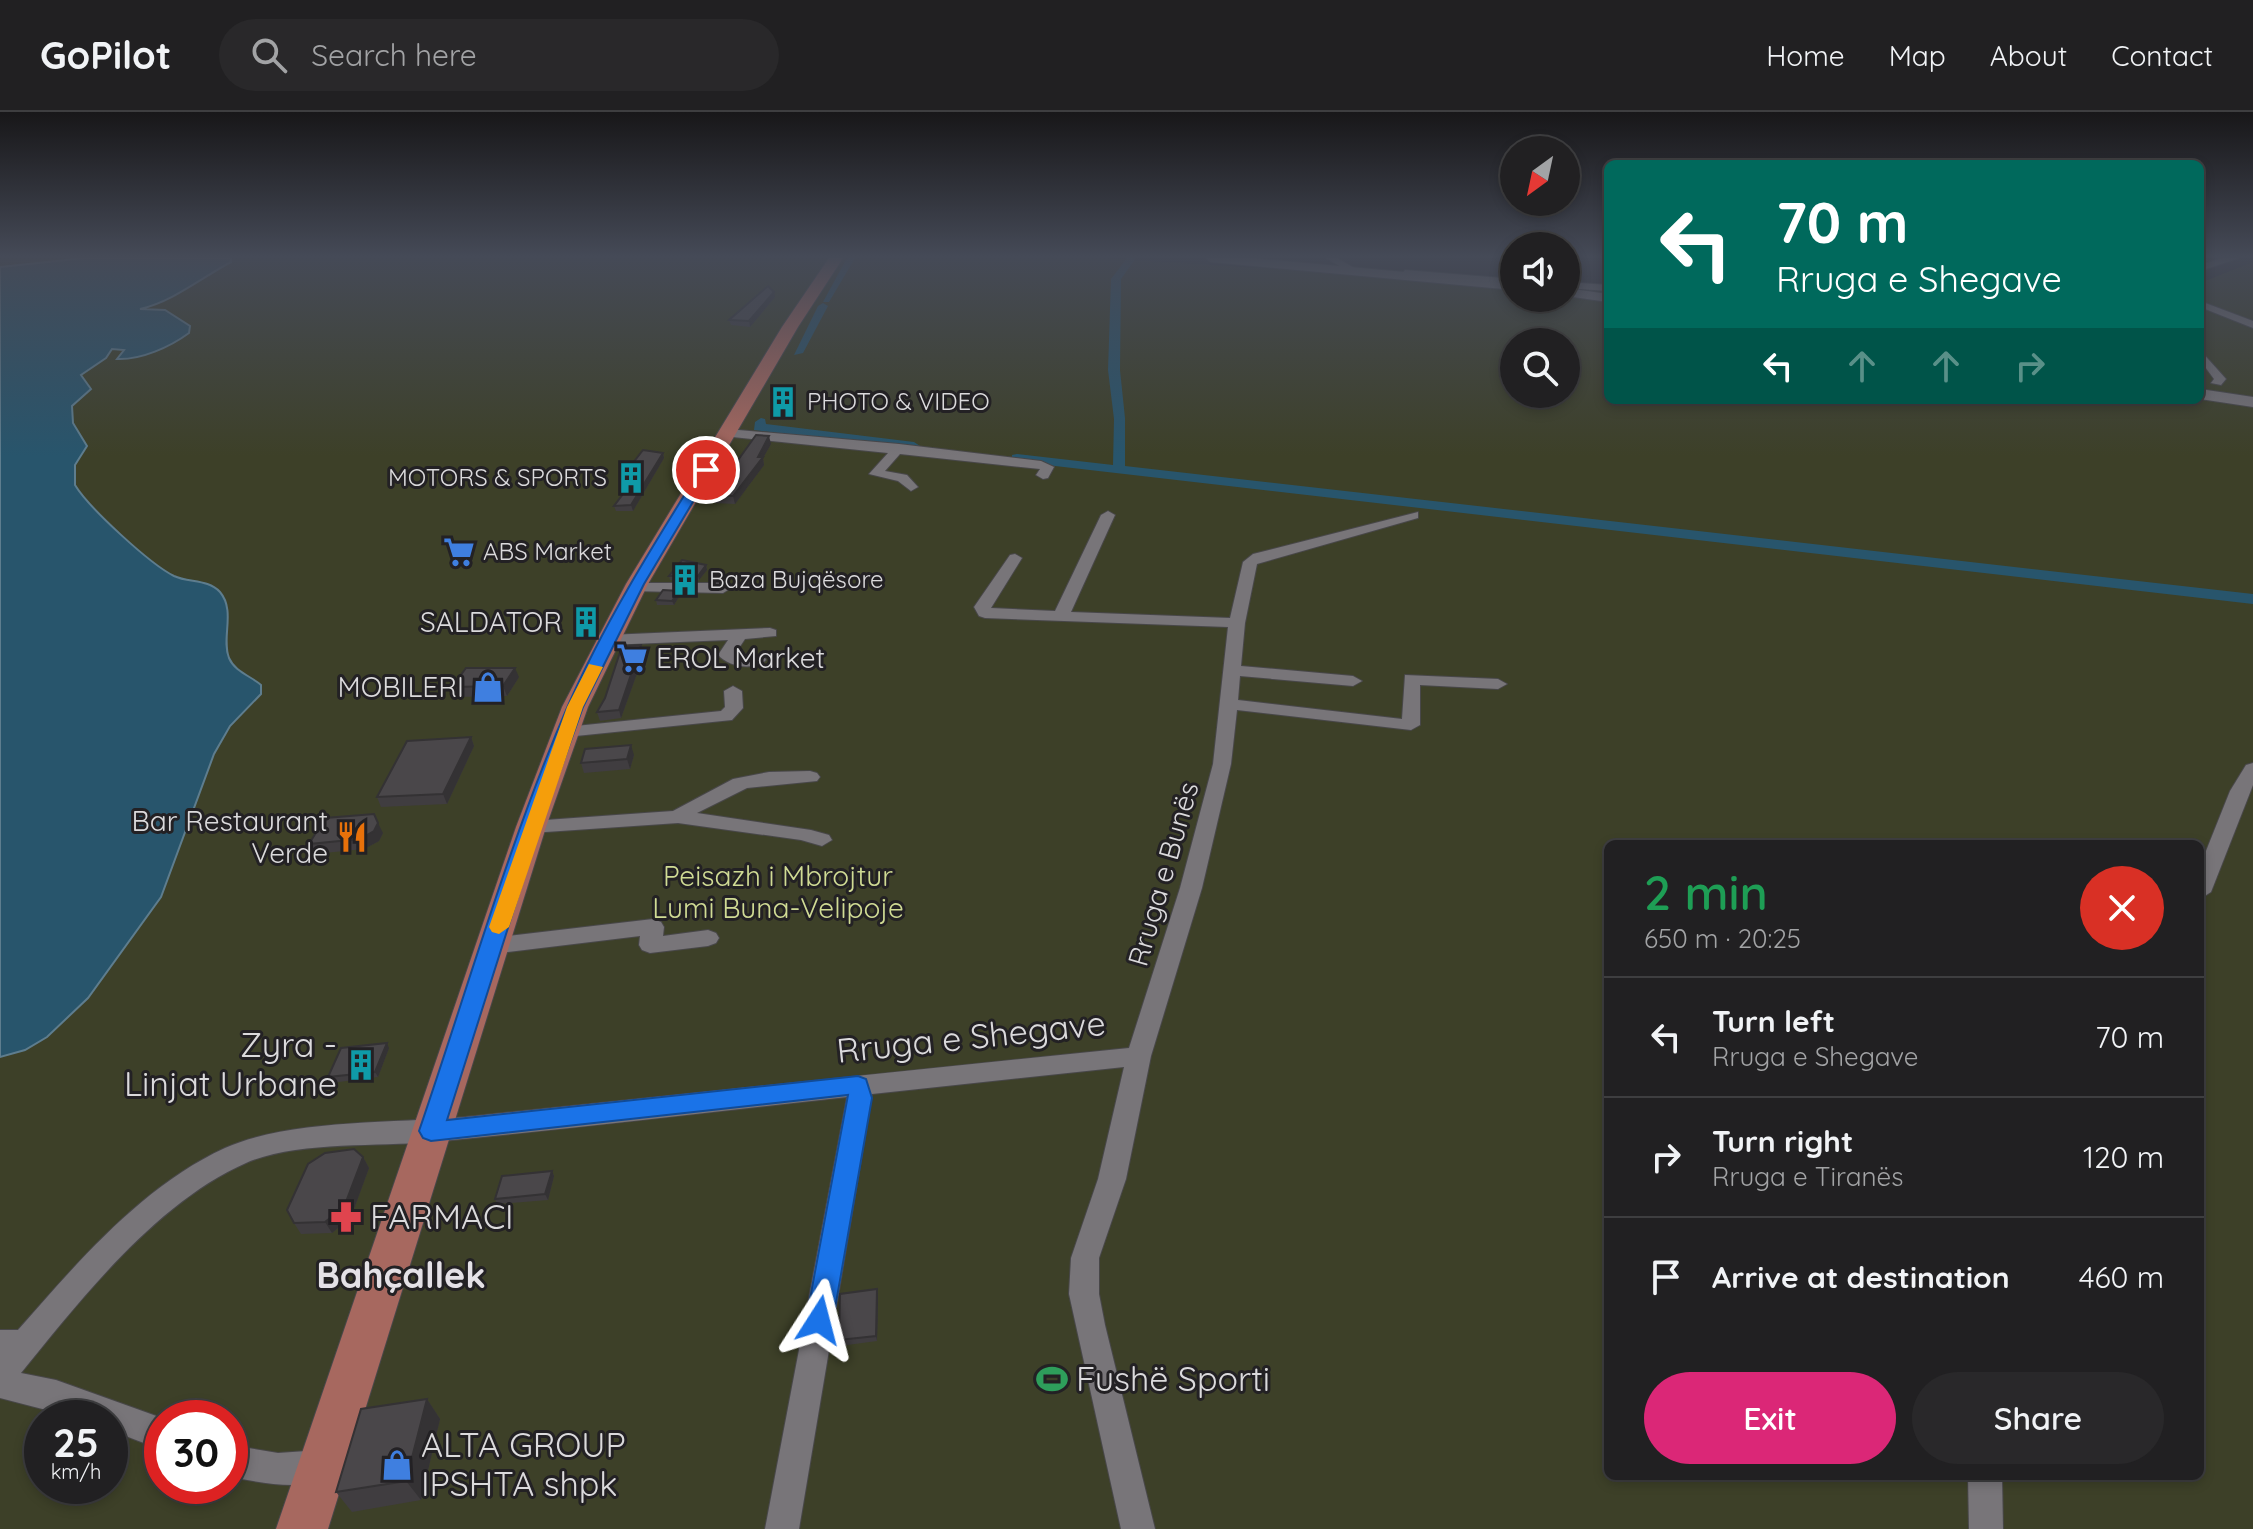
<!DOCTYPE html>
<meta charset="utf-8">
<style>
body{margin:0;font-family:Quicksand,sans-serif;background:#29282a;color:#f1f3f6;height:100vh;display:flex;flex-direction:column;font-size:30px;white-space:nowrap}
*{box-sizing:border-box;margin:0}
p{font-size:26px;color:#a2a3a5}
.icon{flex:none;width:44px;height:44px;fill:none;stroke:currentColor;stroke-width:2;stroke-linecap:round;stroke-linejoin:round}
.map{position:relative;flex:1;overflow:hidden}
.details{position:absolute;left:1604px;top:728px;width:600px;height:640px;display:flex;flex-direction:column;background:#212022;border-radius:12px;box-shadow:0 4px 12px #0003,0 0 0 2px #3e3e40}
.details>*{flex:none}
.banner{position:absolute;left:1604px;top:48px;width:600px;height:244px;border-radius:12px;box-shadow:0 4px 12px #0003,0 0 0 2px #3e3e40;background:#00695c;color:#fff;overflow:hidden}
.needle{width:52px;rotate:213deg}
.fabs{position:absolute;left:1500px;top:24px;display:grid;gap:16px}
.fabs a{display:grid;place-items:center;width:80px;height:80px;border-radius:50%;background:#212022;box-shadow:0 4px 12px #0003,0 0 0 2px #3e3e40;font-size:40px}
.speed{position:absolute;left:24px;top:1288px;display:flex;gap:16px;font-size:40px;font-weight:700;text-align:center}
.speed>*{display:grid;place-content:center;width:104px;height:104px;border-radius:50%;background:#212022;box-shadow:0 4px 12px #0003,0 0 0 2px #3e3e40;line-height:1}
.speed small{font-size:20px;font-weight:400}
.speed .limit{border:12px solid #d22;background:#fff;color:#111}
.pin{position:absolute;display:grid;place-items:center;width:68px;height:68px;color:#fff;margin:-34px;border:4px solid #fff;border-radius:50%;box-shadow:0 2px 8px #0007}
.me{position:absolute;width:88px;margin:-44px;rotate:9deg;stroke-linejoin:round;filter:drop-shadow(0 0 6px #0008)}
.turn{display:flex;align-items:center;gap:28px;height:168px;padding:0 40px;font-size:36px}
.turn .icon{width:104px;height:104px;stroke-width:2.5}
.turn b{display:block;font-size:56px;line-height:68px}
.lanes{display:flex;align-items:center;height:76px;padding:0 40px;background:#0003;justify-content:center;gap:40px;direction:ltr}
.lanes .off{opacity:.35}
.round{display:grid;place-items:center;flex:none;width:84px;height:84px;border-radius:42px;background:#29282a}
.overview{display:flex;align-items:center;justify-content:space-between;height:136px;padding:0 40px}
h1{font-size:48px;font-weight:600;line-height:60px;color:#1e9e55}
.primary-button{display:flex;gap:16px;margin-top:auto;padding:16px 40px}
.primary-button a{flex:1;height:92px;border-radius:48px;background:#db2777;color:#fff;font-size:32px;font-weight:600;line-height:92px;text-align:center}
.primary-button a+a{background:#29282a;color:#f1f3f6}
ul{padding:0;list-style:none}
li{display:flex;align-items:center;gap:24px;height:120px;padding:0 40px;border-top:2px solid #3e3e40}
li div{flex:1}
li b{display:block;font-size:30px}
li em{font-style:normal}
header{display:flex;align-items:center;gap:48px;box-sizing:border-box;height:112px;padding:0 40px;background:#212022;border-bottom:2px solid #3e3e40}
header strong{font-size:38px}
nav{display:flex;gap:44px;margin-inline-start:auto;font-size:28px}
.search{width:560px;height:72px;background:#29282a;display:flex;align-items:center;gap:20px;box-sizing:border-box;padding:0 28px;border-radius:44px;color:#a2a3a5;font-size:30px}
.map>svg:first-child{display:block}
</style>
<header>
<strong>GoPilot</strong>
<div class="search"><svg class="icon" aria-label="search" viewBox="0 0 24 24"><circle cx="10" cy="10" r="6"/><path d="M15 15l6 6"/></svg>Search here</div>
<nav><a>Home</a><a>Map</a><a>About</a><a>Contact</a></nav>
</header>
<div class="map">
<svg width="2253" height="1417" viewBox="0 0 2253 1417">
<rect width="100%" height="100%" fill="#2c2a2e"/>
<!-- green -->
<path fill="#3d4028" fill-rule="evenodd" d="M0,146H1102L1514,172V186H1566V176L1608,178V288H2200V171L2253,150V1417H0ZM1514,230H1566V282H1514ZM1608,732H2200V1364H1608ZM42,1306H110V1374H42ZM162,1306H230V1374H162Z"/>
<!-- water -->
<path fill="#28556c" stroke="#5e7d8e" stroke-width="2" d="M85,146H231V150C201,166 172,190 140,197L165,198L190,214L189,221C170,235 141,248 117,247L124,238L112,237L106,246L81,263L91,277L72,294L73,311L87,334L75,353V373C89,396 150,452 174,464C189,471 208,467 220,480C236,499 221,526 229,546C235,560 251,564 261,573V582L230,614L214,642L161,785L88,886L47,925L25,938L0,945V155Z"/>
<g fill="none" stroke-linecap="round" stroke-linejoin="round">
<!-- canal -->
<g fill="#28556c" fill-rule="evenodd">
<polygon points="847,146 855,146 829,190 823,190"/>
<polygon points="1127,146 1136,146 1121,167 1120,258 1125,306 1125,354 2253,482 2253,492 1012,349 1012,343 1017,342 1113,353 1114,307 1108,258 1111,167"/>
<polygon points="823,191 828,194 803,241 794,243 818,194"/>
<polygon points="761,306 765,307 766,312 914,330 920,334 914,338 754,318 755,310"/>
</g>
<defs>
<g id="minor">
<polygon points="1326,146 1337,146 1361,160 1353,162"/>
<polygon points="2200,189 2253,209 2253,216 2200,195"/>
<polygon points="2200,238 2226,267 2221,273 2211,271 2214,267 2200,248"/>
<polygon points="727,317 899,332 1041,349 1054,355 1048,366 1043,367 1036,363 1040,357 900,342 885,359 907,363 918,375 911,379 898,369 869,362 888,341 723,324 723,318"/>
<path d="M1108,399L1115,403L1071,500L1230,506L1243,450L1253,442L1418,400V406L1257,452L1245,511L1241,554L1353,564L1362,569L1353,574L1240,564L1238,588L1402,607L1405,563L1498,567L1507,572L1498,577L1420,573V613L1411,618L1237,598L1231,652L1202,776L1151,944L1126,1067L1099,1146V1182L1105,1213L1155,1417H1121L1069,1182L1071,1146L1098,1067L1124,955L872,982L799,1417H765L847,985C709,1000 570,1017 431,1030C375,1035 296,1029 246,1051C157,1090 81,1187 21,1261L56,1268L162,1306V1338L110,1318V1306H77L0,1286V1218H18C77,1151 142,1074 225,1036C292,1006 400,1012 475,1004C693,981 911,958 1129,936L1180,776L1213,652L1228,515L985,506L979,504L974,495L1010,443L1015,442L1022,446L991,496L1055,499L1101,403Z"/>
<polygon points="635,471 723,471 731,476 723,481 630,479 630,473"/>
<path d="M770,516L776,518V524L745,527L735,542L764,544L766,548C754,559 729,555 718,543L728,528L608,533L600,528L608,523Z"/>
<polygon points="733,574 742,579 743,596 732,608 566,625 557,620 566,615 721,599 725,595 724,579"/>
<polygon points="2253,651 2253,673 2211,780 2200,787 2200,754 2230,679 2246,653"/>
<polygon points="810,659 817,661 820,665 817,669 747,676 697,701 811,718 829,723 832,728 822,734 801,728 678,711 531,721 521,715 531,709 673,699 733,667 769,660"/>
<polygon points="653,807 661,810 664,815 663,824 708,818 716,821 719,826 716,831 708,834 650,841 642,838 639,833 640,824 492,842 484,840 481,834 484,828 492,826"/>
<path d="M230,1333L278,1341L321,1338L333,1342L337,1354L333,1366C300,1379 264,1371 230,1365Z"/>
<polygon points="1968,1364 2002,1364 2003,1417 1969,1417"/>
</g>
<g id="tertiary">
<polygon points="2223,146 2239,146 2200,159 2200,153"/>
<polygon points="1405,158 1514,167 1514,173 1401,163"/>
<polygon points="1566,170 1608,173 1608,179 1566,176"/>
</g>
<g id="secondary">
<polygon points="1205,146 1251,146 1514,170 1514,178 1211,150"/>
<polygon points="1566,176 1608,182 1608,190 1566,184"/>
<polygon points="2200,277 2253,285 2253,295 2200,287"/>
</g>
<polygon id="primary" points="829,146 843,146 798,215 648,472 588,595 546,715 328,1417 276,1417 516,715 562,595 626,472 782,215"/>
</defs>
<!-- minor casing -->
<use href="#minor" stroke="#484749" stroke-width="2"/>
<!-- tertiary casing -->
<use href="#tertiary" stroke="#484749" stroke-width="2"/>
<!-- secondary casing -->
<use href="#secondary" stroke="#484749" stroke-width="2"/>
<!-- primary casing -->
<use href="#primary" stroke="#484749" stroke-width="2"/>
<!-- minor -->
<use href="#minor" fill="#787579" fill-rule="evenodd"/>
<!-- tertiary -->
<use href="#tertiary" fill="#787579" fill-rule="evenodd"/>
<!-- secondary -->
<use href="#secondary" fill="#787579" fill-rule="evenodd"/>
<!-- primary -->
<use href="#primary" fill="#a7685f" fill-rule="evenodd"/>
</g>
<!-- wall -->
<g fill="#403d40">
<polygon points="775,185 750,215 731,213 729,208"/>
<polygon points="771,332 763,346 764,353 735,392 715,391 713,383"/>
<polygon points="663,341 664,346 633,399 616,399 614,394 631,371 623,370 622,365"/>
<polygon points="706,453 707,458 699,468 670,468 669,464"/>
<polygon points="679,479 680,483 674,493 657,493 656,488"/>
<polygon points="641,533 644,542 621,606 600,609 597,600"/>
<polygon points="519,565 507,584 456,585 452,575"/>
<polygon points="471,625 474,634 447,692 381,695 377,685"/>
<polygon points="634,643 630,657 584,661 581,651"/>
<polygon points="383,721 379,729 364,737 314,742 309,732"/>
<polygon points="389,936 378,965 331,971 328,965"/>
<polygon points="363,1045 369,1056 351,1105 332,1121 301,1122 294,1111"/>
<polygon points="552,1059 554,1064 548,1088 497,1092 495,1087"/>
<polygon points="878,1183 877,1229 840,1234 839,1228"/>
<polygon points="427,1287 440,1307 421,1388 352,1400 336,1380"/>
</g>
<!-- shaded-wall -->
<g fill="#343234">
<polygon points="774,180 775,185 750,215 749,209"/>
<polygon points="769,324 771,332 763,346 764,353 735,392 733,384"/>
<polygon points="663,341 664,346 633,399 631,393"/>
<polygon points="706,453 707,458 699,468 698,464"/>
<polygon points="679,479 680,483 674,493 672,489"/>
<polygon points="641,533 644,542 621,606 619,598"/>
<polygon points="515,556 519,565 507,584 503,574"/>
<polygon points="471,625 474,634 447,692 443,682"/>
<polygon points="631,633 634,643 630,657 627,647"/>
<polygon points="378,711 383,721 379,729 364,737 360,727"/>
<polygon points="387,931 389,936 378,965 375,960"/>
<polygon points="363,1045 369,1056 351,1105 332,1121 325,1110"/>
<polygon points="552,1059 554,1064 548,1088 545,1082"/>
<polygon points="877,1177 878,1183 877,1229 876,1224"/>
<polygon points="427,1287 440,1307 421,1388 406,1369"/>
</g>
<!-- building -->
<g fill="#4a474a" stroke="#343234" stroke-width="2">
<polygon points="768,174 774,180 749,209 729,208"/>
<polygon points="756,323 769,324 758,345 763,345 733,384 713,383"/>
<polygon points="643,338 663,341 631,393 614,394 635,366 622,365"/>
<polygon points="682,448 706,453 698,464 669,464"/>
<polygon points="663,478 679,479 672,489 656,488"/>
<polygon points="641,533 619,598 597,600 605,586 622,534"/>
<polygon points="466,556 515,556 503,574 452,575"/>
<polygon points="471,625 443,682 377,685 407,629"/>
<polygon points="631,633 627,647 581,651 585,637"/>
<polygon points="374,702 378,711 374,719 360,727 309,732 325,706"/>
<polygon points="387,931 375,960 328,965 341,936"/>
<polygon points="354,1037 363,1045 344,1095 325,1110 294,1111 287,1098 308,1052 325,1041"/>
<polygon points="552,1059 545,1082 495,1087 502,1064"/>
<polygon points="877,1177 876,1224 839,1228 840,1182"/>
<polygon points="427,1287 406,1369 336,1380 361,1297"/>
</g>
<!-- sky -->
<linearGradient id="sky" x2="0" y2="1"><stop stop-color="#181719"/><stop offset="0.42" stop-color="#454a57"/><stop offset="1" stop-color="#454a57" stop-opacity="0"/></linearGradient>
<rect width="2253" height="344" fill="url(#sky)"/>
<!-- route -->
<path fill="#1a73e8" stroke="#114b97" stroke-width="2" d="M706,355L712,358L644,472L583,595L540,715L447,1008L858,964L866,967L872,986L833,1208L829,1217L819,1221L810,1217L806,1208L848,983L431,1029L423,1026L419,1019C467,879 508,733 567,596C603,513 652,435 700,358Z"/>
<!-- slow -->
<polygon fill="#f59e0b" points="589,552 603,555 583,595 509,815 499,822 492,820 489,815 567,595"/>
<!-- icons -->
<defs>
<symbol id="building-bare" viewBox="-9 -9 18 18"><path d="M-4-6H4V6H1V3H-1V6H-4ZM-2.5-4.3h1.7v1.8h-1.7ZM.8-4.3h1.7v1.8H.8ZM-2.5-1h1.7V.8h-1.7ZM.8-1h1.7V.8H.8Z" fill="#0f9aa8" stroke="#232124" stroke-width="2.5" paint-order="stroke"/></symbol>
<symbol id="supermarket-bare" viewBox="-9 -9 18 18"><path d="M-6-5.5h2.5l.6 2H6L4.5 2H-2.5L-4.4-4H-6ZM-1.5 3.2a1.3 1.3 0 1 0 .1 0ZM3 3.2a1.3 1.3 0 1 0 .1 0Z" fill="#3f7fe0" stroke="#232124" stroke-width="2.5" paint-order="stroke"/></symbol>
<symbol id="shop-bare" viewBox="-9 -9 18 18"><path d="M-5-2.5h2.3a2.7 3.5 0 0 1 5.4 0H5L5.5 6h-11ZM-1.5-2.5h3a1.5 2.3 0 0 0-3 0Z" fill="#3f7fe0" stroke="#232124" stroke-width="2.5" paint-order="stroke"/></symbol>
<symbol id="restaurant-bare" viewBox="-9 -9 18 18"><path d="M-5-6h1v4h1v-4h1v4h1v-4h1v5L-1.5 .5V6h-2V.5L-5-1ZM5-6V6H3V1.5H1.5Q1.5-4 5-6Z" fill="#e8710a" stroke="#232124" stroke-width="2.5" paint-order="stroke"/></symbol>
<symbol id="pharmacy-bare" viewBox="-9 -9 18 18"><path d="M-2-6h4v4h4v4h-4v4h-4v-4h-4v-4h4Z" fill="#e0444e" stroke="#232124" stroke-width="2.5" paint-order="stroke"/></symbol>
<symbol id="stadium-bare" viewBox="-9 -9 18 18"><path d="M0-5a6.5 5 0 1 0 0 10a6.5 5 0 1 0 0-10ZM-3.5-1.8h7v3.6h-7Z" fill="#2e9e5b" stroke="#232124" stroke-width="2.5" paint-order="stroke"/></symbol>
</defs>
<g fill-rule="evenodd">
<use href="#building-bare" x="761" y="268" width="44" height="44"/>
<use href="#building-bare" x="609" y="344" width="44" height="44"/>
<use href="#supermarket-bare" x="437" y="418" width="44" height="44"/>
<use href="#building-bare" x="663" y="446" width="44" height="44"/>
<use href="#building-bare" x="564" y="488" width="44" height="44"/>
<use href="#supermarket-bare" x="610" y="524" width="44" height="44"/>
<use href="#shop-bare" x="466" y="553" width="44" height="44"/>
<use href="#restaurant-bare" x="330" y="703" width="44" height="44"/>
<use href="#building-bare" x="339" y="931" width="44" height="44"/>
<use href="#pharmacy-bare" x="324" y="1083" width="44" height="44"/>
<use href="#stadium-bare" x="1030" y="1245" width="44" height="44"/>
<use href="#shop-bare" x="375" y="1331" width="44" height="44"/>
</g>
<g text-anchor="middle" stroke-width="6" stroke-linejoin="round" paint-order="stroke">
<!-- far-poi labels -->
<g font-size="24" fill="#dbdadc" stroke="#232124" text-anchor="start">
<text x="807" y="298">PHOTO &amp; VIDEO</text>
<text x="607" y="374" text-anchor="end">MOTORS &amp; SPORTS</text>
<text x="483" y="448">ABS Market</text>
<text x="709" y="476">Baza Bujqësore</text>
</g>
<!-- poi labels -->
<g font-size="28" fill="#dbdadc" stroke="#232124" text-anchor="end">
<text x="562" y="520">SALDATOR</text>
<text x="656" y="556" text-anchor="start">EROL Market</text>
<text x="464" y="585">MOBILERI</text>
<text x="328" y="719">Bar Restaurant<tspan x="328" dy="32">Verde</tspan></text>
</g>
<!-- street labels -->
<g font-size="28" fill="#dbdadc" stroke="#232124">
<text transform="translate(1163 762) rotate(-74)" y="10">Rruga e Bunës</text>
</g>
<!-- park labels -->
<g font-size="28" fill="#d0db94" stroke="#232124">
<text x="778" y="774">Peisazh i Mbrojtur<tspan x="778" dy="32">Lumi Buna-Velipoje</tspan></text>
</g>
<!-- near-street labels -->
<g font-size="34" fill="#dbdadc" stroke="#232124">
<text transform="translate(971 925) rotate(-6)" y="12">Rruga e Shegave</text>
</g>
<!-- near-poi labels -->
<g font-size="34" fill="#dbdadc" stroke="#232124" text-anchor="start">
<text x="337" y="945" text-anchor="end">Zyra -<tspan x="337" dy="39">Linjat Urbane</tspan></text>
<text x="370" y="1117">FARMACI</text>
<text x="1076" y="1279">Fushë Sporti</text>
<text x="421" y="1345">ALTA GROUP<tspan x="421" dy="39">IPSHTA shpk</tspan></text>
</g>
<!-- near-neighbourhood labels -->
<g font-size="36" font-weight="bold" fill="#e4e1e6" stroke="#232124">
<text x="401" y="1176">Bahçallek</text>
</g>
</g>
</svg>
<div class="fabs">
<a><svg class="needle" viewBox="-14 -14 28 28"><path d="M0-13l5 13h-10z" fill="#e53935"/><path d="M0 13l5-13h-10z" fill="#a2a3a5"/></svg></a>
<a><svg class="icon" aria-label="sound" viewBox="0 0 24 24"><path d="M4 9h4l5-4v14l-5-4H4zM17 9q2 3 0 6"/></svg></a>
<a><svg class="icon" aria-label="search" viewBox="0 0 24 24"><circle cx="10" cy="10" r="6"/><path d="M15 15l6 6"/></svg></a>
</div>
<div class="speed"><div>25<small>km/h</small></div><div class="limit">30</div></div>
<div class="pin" style="left:706px;top:358px;background:#d93025"><svg class="icon" aria-label="arrive" viewBox="0 0 24 24"><path d="M6 21V4h12l-3 4 3 4H6"/></svg></div>
<svg class="me" style="left:819px;top:1208px" viewBox="-20 -20 40 40"><path d="M0-17L14 15 0 8-14 15z" fill="#1a73e8" stroke="#fff" stroke-width="4"/></svg>
<div class="banner">
<div class="turn"><svg class="icon" aria-label="left" viewBox="0 0 24 24"><path d="M17 20v-9H6M10 6l-5 5 5 5"/></svg><div><b>70 m</b>Rruga e Shegave</div></div>
<div class="lanes"><svg class="icon" aria-label="left" viewBox="0 0 24 24"><path d="M17 20v-9H6M10 6l-5 5 5 5"/></svg><svg class="icon off" aria-label="ahead" viewBox="0 0 24 24"><path d="M12 20V5M6 11l6-6 6 6"/></svg><svg class="icon off" aria-label="ahead" viewBox="0 0 24 24"><path d="M12 20V5M6 11l6-6 6 6"/></svg><svg class="icon off" aria-label="right" viewBox="0 0 24 24"><path d="M7 20v-9h11M14 6l5 5-5 5"/></svg></div>
</div>
<section class="details">
<div class="overview"><div><h1>2 min</h1><p>650 m · 20:25</p></div><a class="round" style="background:#d93025;color:#fff"><svg class="icon" aria-label="close" viewBox="0 0 24 24"><path d="M6 6l12 12M18 6L6 18"/></svg></a></div>
<ul>
<li><svg class="icon" aria-label="left" viewBox="0 0 24 24"><path d="M17 20v-9H6M10 6l-5 5 5 5"/></svg><div><b>Turn left</b><p>Rruga e Shegave</p></div><em>70 m</em></li>
<li><svg class="icon" aria-label="right" viewBox="0 0 24 24"><path d="M7 20v-9h11M14 6l5 5-5 5"/></svg><div><b>Turn right</b><p>Rruga e Tiranës</p></div><em>120 m</em></li>
<li><svg class="icon" aria-label="arrive" viewBox="0 0 24 24"><path d="M6 21V4h12l-3 4 3 4H6"/></svg><div><b>Arrive at destination</b></div><em>460 m</em></li>
</ul>
<div class="primary-button"><a>Exit</a><a>Share</a></div>
</section>
</div>
